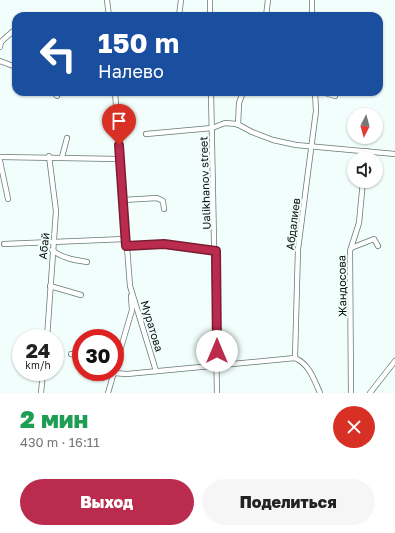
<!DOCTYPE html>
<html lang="ru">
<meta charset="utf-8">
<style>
body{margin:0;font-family:"Golos Text",sans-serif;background:#f6f6f6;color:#222;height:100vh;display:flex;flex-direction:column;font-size:15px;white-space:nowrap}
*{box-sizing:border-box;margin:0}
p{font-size:13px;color:#767676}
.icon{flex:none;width:22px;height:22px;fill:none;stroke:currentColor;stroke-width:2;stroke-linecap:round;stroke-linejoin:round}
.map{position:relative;height:393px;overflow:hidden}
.sheet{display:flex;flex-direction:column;background:#fff;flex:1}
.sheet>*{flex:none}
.hud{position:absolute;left:12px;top:12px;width:371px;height:84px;border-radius:12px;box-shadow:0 1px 3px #0004;background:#1a4fa0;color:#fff;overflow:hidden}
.needle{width:26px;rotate:186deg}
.controls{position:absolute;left:347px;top:108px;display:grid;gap:8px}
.controls a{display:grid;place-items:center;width:36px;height:36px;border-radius:50%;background:#fff;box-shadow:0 1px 3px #0004;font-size:20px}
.speed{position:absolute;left:12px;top:329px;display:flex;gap:8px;font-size:20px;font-weight:700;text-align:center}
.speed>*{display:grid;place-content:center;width:52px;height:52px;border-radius:50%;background:#fff;box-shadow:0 1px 3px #0004;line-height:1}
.speed small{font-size:10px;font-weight:400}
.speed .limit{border:6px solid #d22;background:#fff;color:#111}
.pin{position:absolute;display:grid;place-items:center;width:34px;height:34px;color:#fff;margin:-41px -17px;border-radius:50% 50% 50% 0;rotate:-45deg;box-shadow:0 0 4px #0007}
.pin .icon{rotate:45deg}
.me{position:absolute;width:44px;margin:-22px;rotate:0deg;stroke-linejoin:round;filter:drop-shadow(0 0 3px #0008)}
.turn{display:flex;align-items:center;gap:14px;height:84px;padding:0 20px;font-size:18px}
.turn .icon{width:52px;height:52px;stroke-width:2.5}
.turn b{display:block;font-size:28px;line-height:34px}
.round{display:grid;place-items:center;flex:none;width:42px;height:42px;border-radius:21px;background:#f6f6f6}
.summary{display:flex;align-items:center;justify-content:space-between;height:68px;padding:0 20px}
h1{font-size:24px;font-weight:800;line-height:30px;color:#1e9e55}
.button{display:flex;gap:8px;margin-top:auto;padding:8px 20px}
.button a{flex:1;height:46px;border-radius:24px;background:#bb2b4e;color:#fff;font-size:16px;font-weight:800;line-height:46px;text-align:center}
.button a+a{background:#f6f6f6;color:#222}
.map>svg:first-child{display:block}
</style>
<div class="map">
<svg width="395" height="393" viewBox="0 0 395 393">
<rect width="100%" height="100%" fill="#f1fefb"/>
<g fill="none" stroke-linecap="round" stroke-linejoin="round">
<defs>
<g id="minor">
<polyline points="107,0 109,16"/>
<polyline points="210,0 210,16"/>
<polyline points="179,16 181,0"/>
<polyline points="266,16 268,0"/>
<polyline points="312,16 312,0"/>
<polyline points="0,47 1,42 12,32"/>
<polyline points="0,61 16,67"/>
<polyline points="53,92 57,96"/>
<polyline points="115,92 130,286 156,371"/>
<polyline points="211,92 217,393"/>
<polyline points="322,92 335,96"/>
<polyline points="238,125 239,103 243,92"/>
<polyline points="146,134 212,128 225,123 237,124 252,132 273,140 296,145 395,154"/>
<polyline points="0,157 120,159"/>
<polyline points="62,157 67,138"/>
<polyline points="366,159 367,151"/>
<polyline points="0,161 8,199"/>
<polyline points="123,200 157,198 163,201 164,209"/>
<polyline points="4,244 125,239"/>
<polyline points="126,246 164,244 216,251"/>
<polyline points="351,248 374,239 378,246"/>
<path d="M52,250C62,258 74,260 87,262"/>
<polyline points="50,286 81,295"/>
<polyline points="47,338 56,211 49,156"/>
<polyline points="71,354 81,356"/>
<polyline points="295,358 298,249 316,111 315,92"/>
<polyline points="115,368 132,310 131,296"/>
<path d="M113,373L127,374L295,358C309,364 314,379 320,393"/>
<polyline points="41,393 43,372"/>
<polyline points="108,393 114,372"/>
<polyline points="351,393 350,251 359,223 363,181"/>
<polyline points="370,393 395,361"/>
</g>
</defs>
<!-- minor casing -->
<use href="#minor" stroke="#667a76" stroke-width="6"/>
<!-- minor -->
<use href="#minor" stroke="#fff" stroke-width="4.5"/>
</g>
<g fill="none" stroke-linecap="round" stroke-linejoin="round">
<defs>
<polyline id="route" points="119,145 126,246 164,244 216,251 217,351"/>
</defs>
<!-- route casing -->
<use href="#route" stroke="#7a1c33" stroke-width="10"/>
<!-- route -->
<use href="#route" stroke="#bb2b4e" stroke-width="7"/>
</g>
<g text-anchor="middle" stroke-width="4" stroke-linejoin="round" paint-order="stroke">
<!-- street labels -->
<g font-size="11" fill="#070e0d" stroke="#f1fefb">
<text transform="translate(205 183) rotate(-92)" y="4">Ualikhanov street</text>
<text transform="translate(293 224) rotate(-83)" y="4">Абдалиев</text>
<text transform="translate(44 246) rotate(-84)" y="4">Абай</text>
<text transform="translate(342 286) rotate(-91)" y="4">Жандосова</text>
<text transform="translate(152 326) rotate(73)" y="4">Муратова</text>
</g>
</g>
</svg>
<div class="controls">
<a><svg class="needle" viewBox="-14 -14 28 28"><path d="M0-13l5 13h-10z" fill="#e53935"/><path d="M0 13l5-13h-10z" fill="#767676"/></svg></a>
<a><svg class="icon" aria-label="sound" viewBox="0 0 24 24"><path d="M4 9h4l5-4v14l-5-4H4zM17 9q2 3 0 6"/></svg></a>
</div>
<div class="speed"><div>24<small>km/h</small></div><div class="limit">30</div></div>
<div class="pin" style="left:119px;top:145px;background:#d93025"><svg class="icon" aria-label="arrive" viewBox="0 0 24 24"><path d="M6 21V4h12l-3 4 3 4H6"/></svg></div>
<svg class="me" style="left:217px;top:351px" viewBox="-20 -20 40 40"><circle r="19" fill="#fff"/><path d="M0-13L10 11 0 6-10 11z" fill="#bb2b4e"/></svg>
<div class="hud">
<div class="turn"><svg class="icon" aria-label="left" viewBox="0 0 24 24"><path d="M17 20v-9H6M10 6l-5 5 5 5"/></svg><div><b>150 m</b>Налево</div></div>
</div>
</div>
<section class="sheet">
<div class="summary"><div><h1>2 мин</h1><p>430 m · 16:11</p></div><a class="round" style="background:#d93025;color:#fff"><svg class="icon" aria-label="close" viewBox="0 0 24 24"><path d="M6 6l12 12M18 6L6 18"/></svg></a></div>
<div class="button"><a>Выход</a><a>Поделиться</a></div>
</section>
